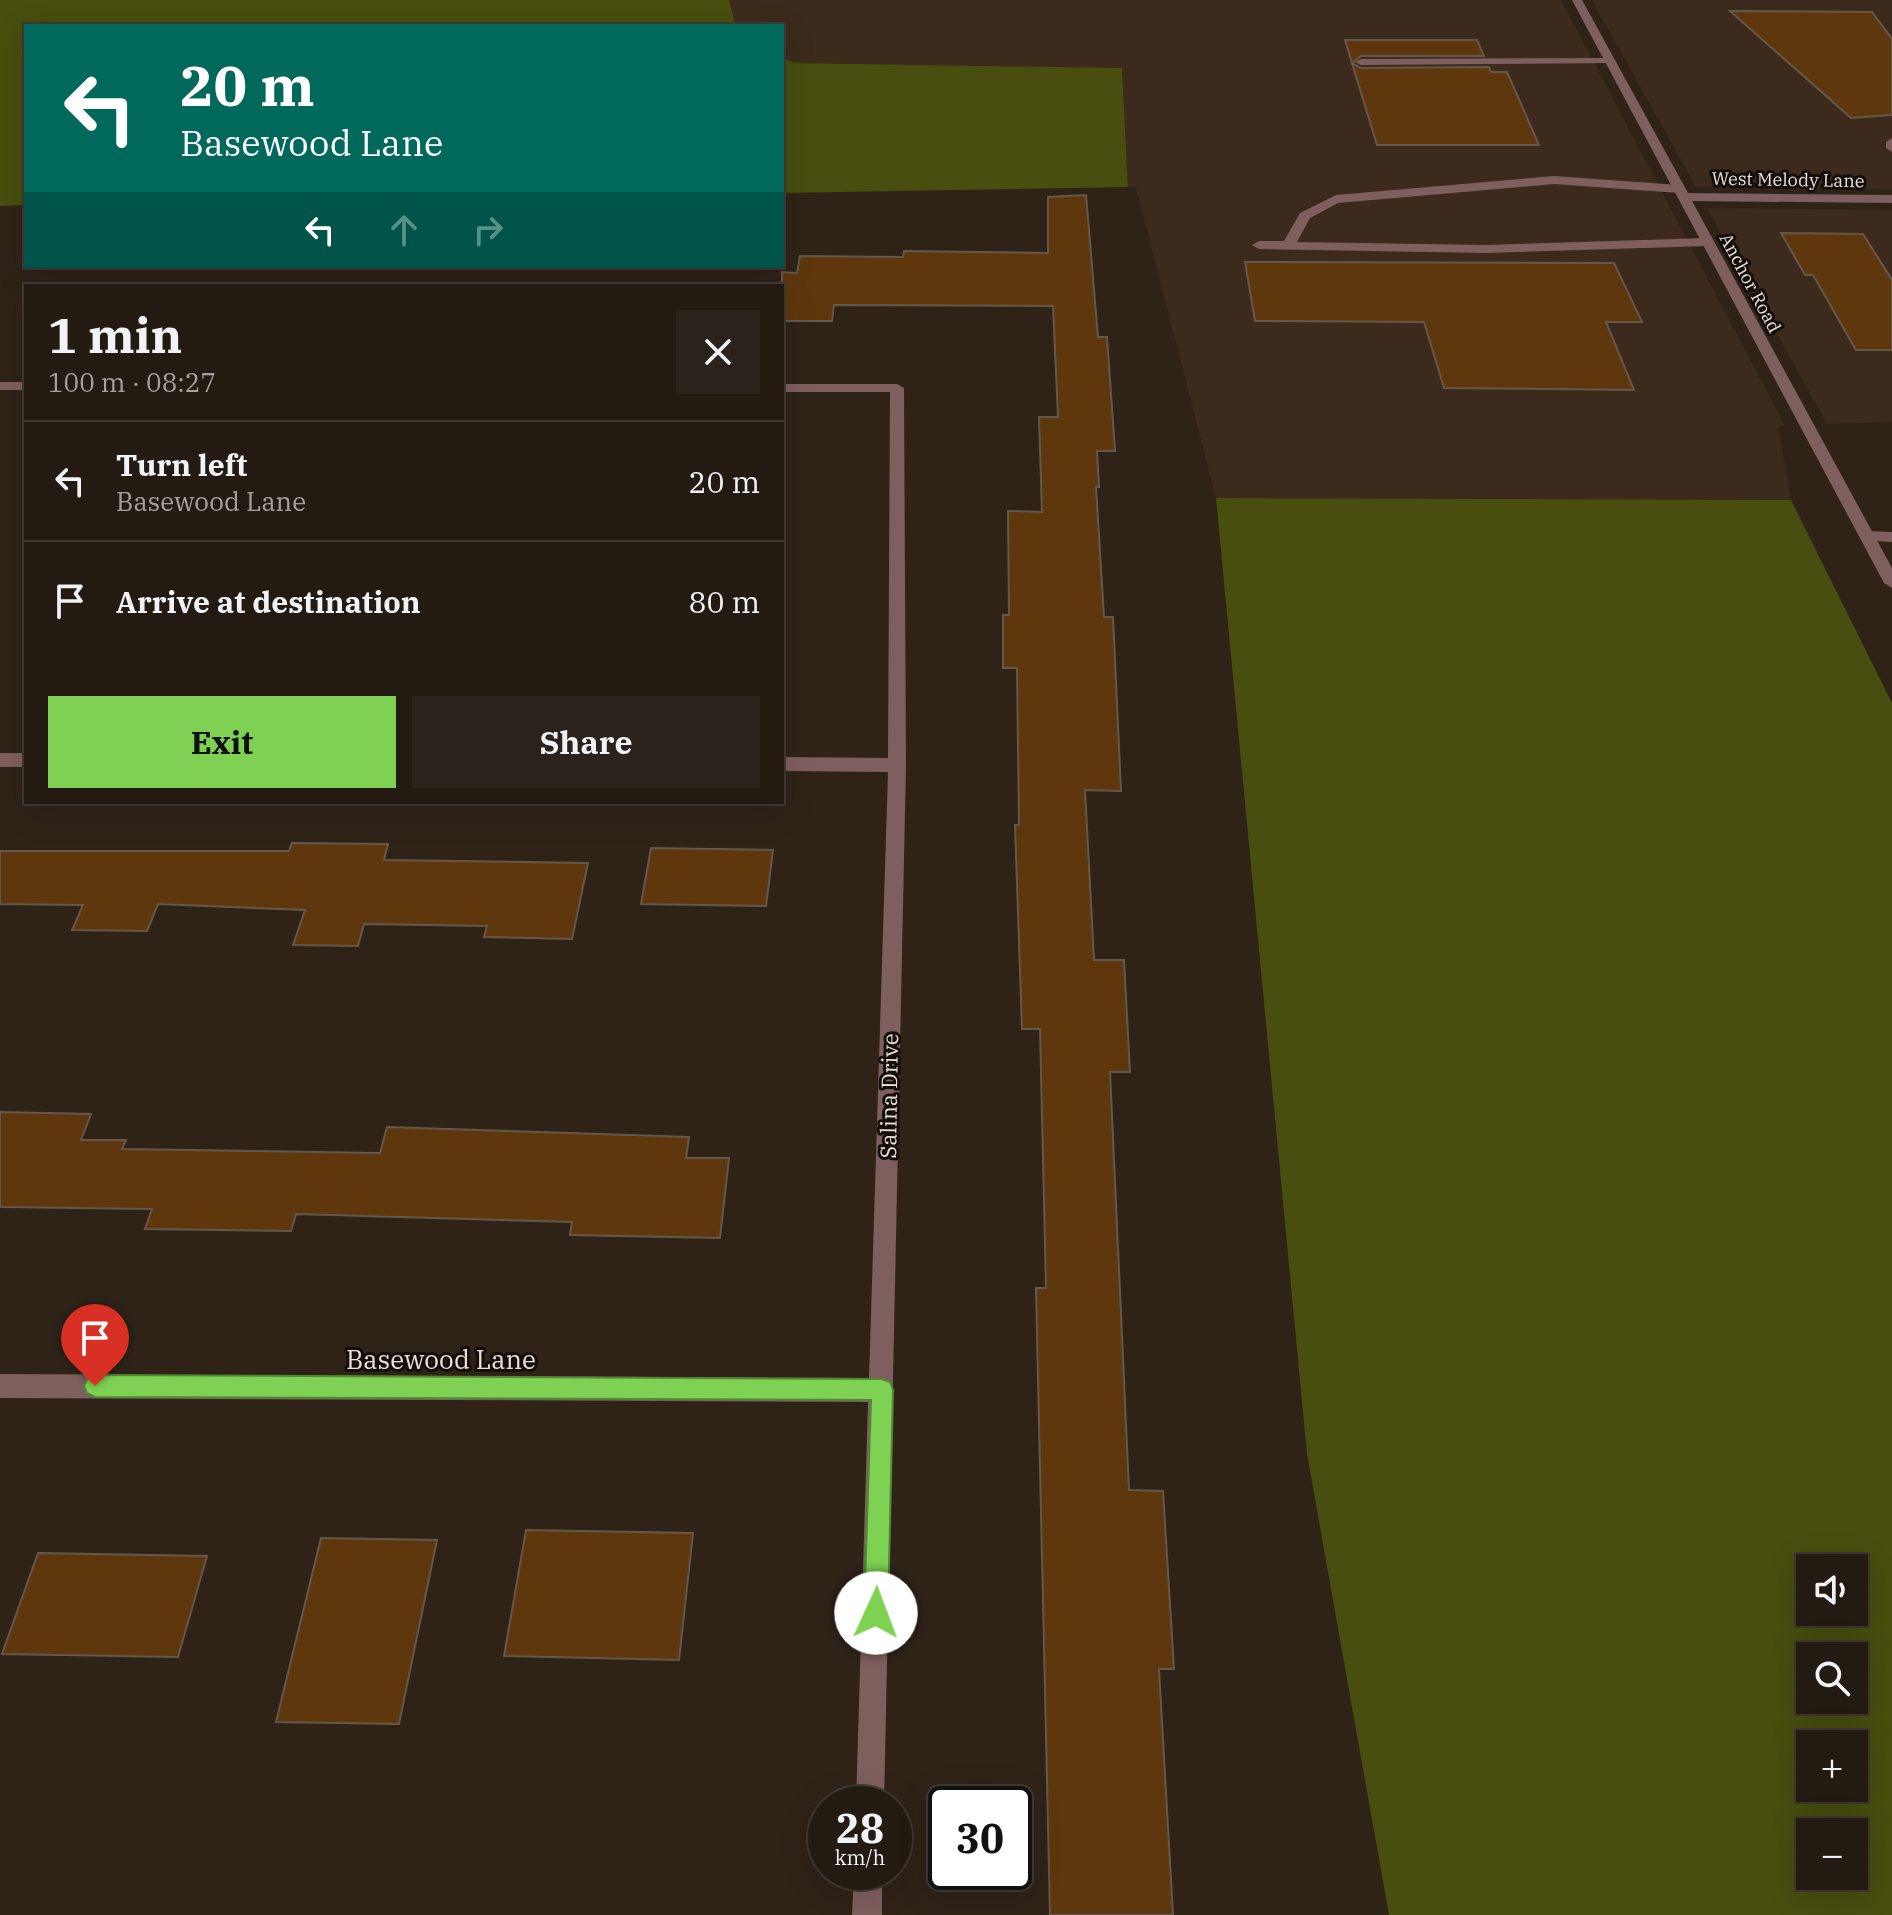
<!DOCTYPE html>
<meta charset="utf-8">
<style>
body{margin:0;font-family:"IBM Plex Serif",serif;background:#2b231b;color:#f1f3f6;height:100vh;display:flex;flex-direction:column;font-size:30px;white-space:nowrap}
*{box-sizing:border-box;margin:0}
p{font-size:26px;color:#a3a19f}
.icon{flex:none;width:44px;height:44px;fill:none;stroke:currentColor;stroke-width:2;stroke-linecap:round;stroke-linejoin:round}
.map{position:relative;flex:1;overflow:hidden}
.side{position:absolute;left:24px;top:284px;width:760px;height:520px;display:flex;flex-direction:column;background:#231a12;border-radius:0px;box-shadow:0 8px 32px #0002,0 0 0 2px #403832}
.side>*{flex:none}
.hud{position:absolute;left:24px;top:24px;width:760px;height:244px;border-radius:0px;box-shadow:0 8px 32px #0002,0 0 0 2px #403832;background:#00695c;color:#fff;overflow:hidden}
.controls{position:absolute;left:1796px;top:1554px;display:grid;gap:16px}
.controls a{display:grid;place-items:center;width:72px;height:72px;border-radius:0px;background:#231a12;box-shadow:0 8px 32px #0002,0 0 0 2px #403832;font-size:40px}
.speed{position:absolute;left:808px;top:1786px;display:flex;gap:16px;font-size:40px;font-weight:700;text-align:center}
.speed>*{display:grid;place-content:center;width:104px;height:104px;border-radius:50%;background:#231a12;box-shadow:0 8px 32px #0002,0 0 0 2px #403832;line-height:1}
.speed small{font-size:20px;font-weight:400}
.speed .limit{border:4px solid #111;border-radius:12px;background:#fff;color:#111}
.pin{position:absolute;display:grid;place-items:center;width:68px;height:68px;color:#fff;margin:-82px -34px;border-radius:50% 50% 50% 0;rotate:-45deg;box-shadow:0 0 8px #0007}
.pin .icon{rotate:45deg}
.me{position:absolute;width:88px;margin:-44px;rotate:2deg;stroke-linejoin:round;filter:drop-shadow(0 0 6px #0008)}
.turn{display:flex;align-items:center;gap:28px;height:168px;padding:0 24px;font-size:36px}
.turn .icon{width:104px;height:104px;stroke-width:2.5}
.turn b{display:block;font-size:56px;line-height:68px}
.lanes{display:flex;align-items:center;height:76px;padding:0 24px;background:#0003;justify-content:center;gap:40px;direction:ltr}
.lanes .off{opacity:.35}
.round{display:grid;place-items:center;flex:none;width:84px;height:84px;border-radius:0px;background:#2b231b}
.summary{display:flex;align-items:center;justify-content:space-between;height:136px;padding:0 24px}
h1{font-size:48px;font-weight:700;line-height:60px}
.button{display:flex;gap:16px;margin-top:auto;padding:16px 24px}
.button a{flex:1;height:92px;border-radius:0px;background:#7ed153;color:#111;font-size:32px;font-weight:700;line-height:92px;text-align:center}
.button a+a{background:#2b231b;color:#f1f3f6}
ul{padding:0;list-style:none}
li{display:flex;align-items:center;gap:24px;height:120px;padding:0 24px;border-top:2px solid #403832}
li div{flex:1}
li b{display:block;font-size:30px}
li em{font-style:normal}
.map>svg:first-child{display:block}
</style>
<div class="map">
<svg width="1892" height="1915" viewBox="0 0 1892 1915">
<rect width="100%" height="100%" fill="#2f2318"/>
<!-- built -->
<g fill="#3c2b1c">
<polygon points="729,0 1561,0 1785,426 1778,426 1791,500 1216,498 1136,187 1128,187 1122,68 796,63 782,58 782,26 736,26"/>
<polygon points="1592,0 1892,0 1892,189 1696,187"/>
<polygon points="1707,208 1892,210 1892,422 1827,424"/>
</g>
<!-- green -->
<g fill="#474e0e" fill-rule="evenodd">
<polygon points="0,0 729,0 736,26 26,26 26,205 0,206"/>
<polygon points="782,58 796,63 1122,68 1128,187 782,193"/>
<path d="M1216,498L1791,500L1892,703V1915H1389L1307,1454ZM1854,1568V1612H1810V1568ZM1854,1656V1700H1810V1656ZM1854,1744V1788H1810V1744ZM1810,1832H1854V1876H1810Z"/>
</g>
<!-- building -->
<g fill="#5e370d" stroke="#65574c" stroke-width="2">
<polygon points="1730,11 1872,12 1892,39 1892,115 1851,118"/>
<polygon points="1345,40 1477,40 1484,56 1361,56 1352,63"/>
<polygon points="1352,63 1361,68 1489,67 1491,72 1507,72 1539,145 1377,145"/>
<polygon points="1086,195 1098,337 1107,337 1115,451 1097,451 1099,487 1096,487 1104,617 1113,617 1121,791 1085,790 1094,960 1124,960 1130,1072 1110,1072 1129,1490 1163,1491 1174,1669 1159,1669 1173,1915 1050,1915 1036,1288 1046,1288 1040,1029 1022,1029 1015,825 1019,825 1017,668 1003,668 1003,615 1009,615 1008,511 1042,512 1039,417 1058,417 1053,306 834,305 832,321 782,321 782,272 797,273 800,256 903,257 904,251 1048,253 1048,197"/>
<polygon points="1781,233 1863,234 1892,280 1892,350 1856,350 1813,275 1805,275"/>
<polygon points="1245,262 1614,263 1642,322 1606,322 1634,390 1444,388 1424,322 1255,321"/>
<polygon points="292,843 388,844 384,860 588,863 572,939 484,937 487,926 364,924 358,946 293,945 305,910 158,904 147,931 72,930 83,905 0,904 0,851 289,851"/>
<polygon points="651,848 773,850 766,906 641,904"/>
<polygon points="0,1112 91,1114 81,1140 126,1140 122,1149 380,1153 387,1127 689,1137 686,1158 729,1158 720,1238 570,1235 572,1222 296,1214 291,1231 145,1229 152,1209 0,1207"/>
<polygon points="526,1530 693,1533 679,1660 504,1656"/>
<polygon points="321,1538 437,1540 399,1724 276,1722"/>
<polygon points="38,1553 207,1556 178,1657 2,1654"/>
</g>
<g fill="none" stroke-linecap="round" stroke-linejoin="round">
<!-- service -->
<g fill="#7f5e5e" fill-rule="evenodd">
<polygon points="1610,58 1616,61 1614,63 1361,65 1355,62 1361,59"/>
<polygon points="1892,138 1892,152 1886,148 1886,142"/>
<polygon points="1554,176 1679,185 1685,189 1679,193 1554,184 1338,203 1310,218 1297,242 1486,245 1707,238 1714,242 1707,246 1486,253 1259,249 1252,245 1259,241 1284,241 1300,213 1336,195"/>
</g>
<!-- minor -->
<g fill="#7f5e5e" fill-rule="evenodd">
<rect x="0" y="382" width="26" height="8"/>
<polygon points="782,384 897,384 904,388 906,765 884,1804 856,1804 868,1402 0,1398 0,1374 869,1378 888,772 782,771 782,757 888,758 890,392 782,392"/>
<polygon points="1867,531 1892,532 1892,542 1861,540 1861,532"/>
<rect x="0" y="753" width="26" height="14"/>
<polygon points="854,1872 882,1872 882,1915 852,1915"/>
</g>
<!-- tertiary -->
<polygon fill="#7f5e5e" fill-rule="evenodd" points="1572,0 1582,0 1688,193 1892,195 1892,203 1692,201 1892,568 1892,588 1884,583"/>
</g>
<!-- route -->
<polygon fill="#7ed153" stroke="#528836" stroke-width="2" points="95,1375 882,1379 890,1382 893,1390 888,1613 884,1621 876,1625 867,1621 864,1613 871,1400 95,1397 87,1393 84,1386 87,1379"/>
<g text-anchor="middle" stroke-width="6" stroke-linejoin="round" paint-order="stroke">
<!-- far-street labels -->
<g font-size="18" fill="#e8e0d9" stroke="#130e09">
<text transform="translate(1788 180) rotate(1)" y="6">West Melody Lane</text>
<text transform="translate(1750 283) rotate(62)" y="6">Anchor Road</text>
</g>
<!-- street labels -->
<g font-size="22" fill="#e8e0d9" stroke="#130e09">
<text transform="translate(889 1096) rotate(-89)" y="8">Salina Drive</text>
</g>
<!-- near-street labels -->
<g font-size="26" fill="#e8e0d9" stroke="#130e09">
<text x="441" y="1369">Basewood Lane</text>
</g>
</g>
</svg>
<div class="controls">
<a><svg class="icon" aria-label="sound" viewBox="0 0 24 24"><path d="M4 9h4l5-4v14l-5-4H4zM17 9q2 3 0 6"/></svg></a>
<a><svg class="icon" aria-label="search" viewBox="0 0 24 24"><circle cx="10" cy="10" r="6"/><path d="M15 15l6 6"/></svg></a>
<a>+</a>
<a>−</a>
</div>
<div class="speed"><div>28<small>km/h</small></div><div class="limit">30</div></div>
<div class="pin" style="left:95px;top:1386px;background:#d93025"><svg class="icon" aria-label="arrive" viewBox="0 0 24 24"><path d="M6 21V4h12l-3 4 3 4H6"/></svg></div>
<svg class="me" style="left:876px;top:1613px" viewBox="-20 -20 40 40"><circle r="19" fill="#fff"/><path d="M0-13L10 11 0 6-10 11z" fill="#7ed153"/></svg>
<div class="hud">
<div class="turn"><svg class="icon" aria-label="left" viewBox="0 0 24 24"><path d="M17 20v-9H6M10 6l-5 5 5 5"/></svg><div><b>20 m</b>Basewood Lane</div></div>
<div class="lanes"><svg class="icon" aria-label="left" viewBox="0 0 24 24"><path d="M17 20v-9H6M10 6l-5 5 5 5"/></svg><svg class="icon off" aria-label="ahead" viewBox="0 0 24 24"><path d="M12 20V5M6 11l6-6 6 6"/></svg><svg class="icon off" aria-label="right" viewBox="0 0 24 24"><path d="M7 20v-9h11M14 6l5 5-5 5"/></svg></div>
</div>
<section class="side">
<div class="summary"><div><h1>1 min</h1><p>100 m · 08:27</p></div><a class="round"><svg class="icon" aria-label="close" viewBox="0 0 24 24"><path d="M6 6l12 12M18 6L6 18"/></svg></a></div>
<ul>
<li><svg class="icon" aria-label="left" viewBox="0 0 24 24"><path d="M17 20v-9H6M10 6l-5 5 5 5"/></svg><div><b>Turn left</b><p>Basewood Lane</p></div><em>20 m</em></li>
<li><svg class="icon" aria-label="arrive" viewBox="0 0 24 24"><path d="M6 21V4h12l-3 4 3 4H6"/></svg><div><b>Arrive at destination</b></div><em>80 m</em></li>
</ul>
<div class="button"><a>Exit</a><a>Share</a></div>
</section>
</div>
